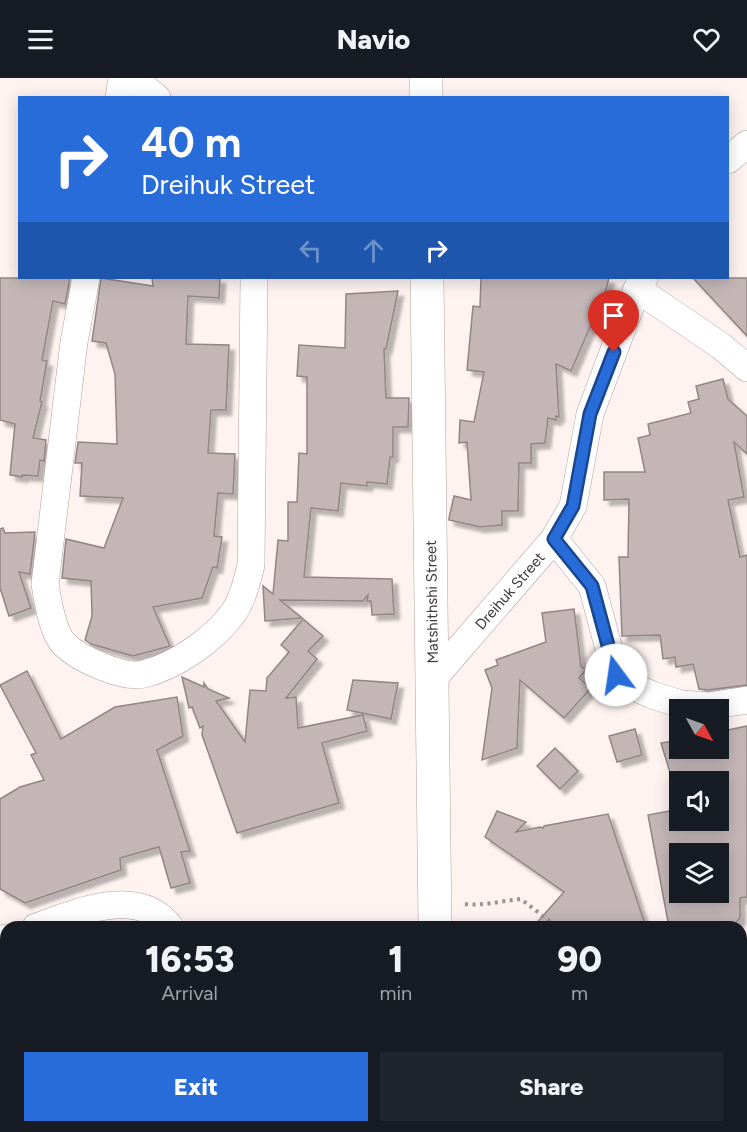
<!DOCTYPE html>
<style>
body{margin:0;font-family:Figtree,sans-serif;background:#20242c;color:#f1f3f6;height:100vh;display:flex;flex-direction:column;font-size:22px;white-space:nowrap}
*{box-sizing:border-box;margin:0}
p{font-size:20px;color:#9ea1a6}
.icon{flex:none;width:33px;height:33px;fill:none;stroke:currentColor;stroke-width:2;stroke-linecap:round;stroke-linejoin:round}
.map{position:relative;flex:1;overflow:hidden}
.panel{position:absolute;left:0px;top:843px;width:747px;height:212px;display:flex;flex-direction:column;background:#171b24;border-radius:18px 18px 0 0;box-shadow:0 3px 15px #0003}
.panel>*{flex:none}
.hud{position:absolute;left:18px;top:18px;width:711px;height:183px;border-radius:0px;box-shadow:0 3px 15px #0003;background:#276cd9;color:#fff;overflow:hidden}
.needle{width:39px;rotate:130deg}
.buttons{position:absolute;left:669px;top:621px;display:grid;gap:12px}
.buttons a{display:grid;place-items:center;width:60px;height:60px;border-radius:0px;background:#171b24;box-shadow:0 3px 15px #0003;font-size:30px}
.pin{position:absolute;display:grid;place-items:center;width:51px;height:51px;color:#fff;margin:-62px -26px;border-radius:50% 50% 50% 0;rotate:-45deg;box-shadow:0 0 6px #0007}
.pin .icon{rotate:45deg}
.me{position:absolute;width:66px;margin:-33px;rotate:346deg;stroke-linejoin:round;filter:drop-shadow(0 0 4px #0008)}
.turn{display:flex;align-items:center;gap:21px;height:126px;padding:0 24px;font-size:27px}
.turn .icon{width:78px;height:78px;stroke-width:2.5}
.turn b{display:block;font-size:42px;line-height:51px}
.lanes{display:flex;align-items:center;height:57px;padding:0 24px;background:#0003;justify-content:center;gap:30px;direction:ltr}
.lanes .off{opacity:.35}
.eta{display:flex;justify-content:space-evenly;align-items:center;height:102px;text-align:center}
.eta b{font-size:36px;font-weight:800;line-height:42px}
.button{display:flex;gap:12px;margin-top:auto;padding:12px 24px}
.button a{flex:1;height:69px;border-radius:0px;background:#276cd9;color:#fff;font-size:24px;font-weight:800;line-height:69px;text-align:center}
.button a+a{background:#20242c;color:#f1f3f6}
header{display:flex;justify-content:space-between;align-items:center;height:78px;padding:0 24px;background:#171b24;font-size:27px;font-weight:800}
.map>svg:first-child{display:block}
</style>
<header><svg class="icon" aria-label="menu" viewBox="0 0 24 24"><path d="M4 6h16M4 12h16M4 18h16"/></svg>Navio<svg class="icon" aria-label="heart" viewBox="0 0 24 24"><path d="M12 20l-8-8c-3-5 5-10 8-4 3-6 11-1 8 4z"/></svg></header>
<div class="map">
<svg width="747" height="1054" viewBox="0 0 747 1054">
<defs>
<filter id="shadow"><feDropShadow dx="5.5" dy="5.5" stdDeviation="1.5" flood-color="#0004"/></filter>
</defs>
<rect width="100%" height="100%" fill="#fef3f0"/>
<!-- building -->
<g fill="#c4b6b7" stroke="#928586" stroke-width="1.5" fill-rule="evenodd" filter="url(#shadow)">
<polygon points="0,200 70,200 65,226 53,223 42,282 47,283 40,323 42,324 33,360 46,362 44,383 40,382 38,398 22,397 22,399 10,397 15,346 0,342"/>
<polygon points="101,200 153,208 152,200 220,200 219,220 188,218 186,266 229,267 226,332 211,332 208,375 235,376 233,416 218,415 214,458 222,459 217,490 213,489 202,520 153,529 170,568 133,578 91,566 85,562 92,538 91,503 62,500 66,461 104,470 123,420 80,418 82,385 75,385 78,364 117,366 115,296 106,265 92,263"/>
<polygon points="481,200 609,200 602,227 600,226 571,293 556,286 559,339 556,338 556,342 548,340 545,365 531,366 531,385 519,385 518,433 502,433 502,447 480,449 449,442 449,440 454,418 471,422 467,364 459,365 460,342 474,344 484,294 467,292 473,228 480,229"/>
<polygon points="693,200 747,200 747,258"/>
<polygon points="398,213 386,271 384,271 386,320 409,320 408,349 393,349 393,379 390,379 387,406 367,404 367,408 341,405 338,433 311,430 304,499 392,501 394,536 372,537 371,523 367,523 368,517 363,523 280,522 302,540 265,543 263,508 273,516 278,462 288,463 288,424 297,424 299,375 307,376 307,299 297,298 299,267 345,270 346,216"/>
<polygon points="723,301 728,321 747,338 747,376 734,364 744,419 728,422 740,479 747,477 747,607 708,612 699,611 693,586 676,589 675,579 663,581 660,557 622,558 619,479 628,479 629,421 604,422 604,394 645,394 638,360 650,357 648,346 691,335 688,324 699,321 696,308"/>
<polygon points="3,450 5,455 35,454 30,496 19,494 31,530 9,538 0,510 0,451"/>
<polygon points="574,531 581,588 586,592 579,600 591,610 564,640 520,602 517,670 482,682 492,610 485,592 498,587 496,582 546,564 542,535"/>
<polygon points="303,541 323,558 308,573 317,581 286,620 296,619 298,650 363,637 367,653 322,665 339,725 237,755 202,657 203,648 200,650 192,629 189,630 182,599 204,609 204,605 208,611 229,620 216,623 245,664 250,612 266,613 267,600 289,574 281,567"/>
<polygon points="27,593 61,661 115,629 177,619 183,658 157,672 190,773 181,774 190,805 171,810 159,769 120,780 121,792 25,825 0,811 0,721 20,709 44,702 31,677 36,675 0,607"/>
<polygon points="353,602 398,605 391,641 347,632"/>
<path d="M747,648V819L740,820V840L732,849H669L648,737L680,731V742H718V704H680V727L661,665L680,662V670H718V654ZM680,776H718V814H680Z"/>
<polygon points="635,651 642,677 617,684 609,658"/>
<polygon points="555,670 578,693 560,711 537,688"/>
<polygon points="497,733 526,744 516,754 540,749 543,750 544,748 608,736 646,849 533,849 564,814 485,759"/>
</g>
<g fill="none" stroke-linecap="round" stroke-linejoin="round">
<defs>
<g id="minor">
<polyline points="133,0 157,20"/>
<polyline points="119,20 122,0"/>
<polyline points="728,82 747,66"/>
<path d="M86,200L74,264L45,506C48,522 52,554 64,566C79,581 123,601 144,596C176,588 215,561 234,534C243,520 247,503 251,487L254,200"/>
<polyline points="637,211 721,268 747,290"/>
<polyline points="554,461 592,508 616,597 633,608 652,617 681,626 709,628 747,622"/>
<polyline points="433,601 554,461 573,428 590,336 637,211 644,200"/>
<path d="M36,849C75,835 138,807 170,849"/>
<polyline points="0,862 6,860"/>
<polyline points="0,946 6,968"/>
<polyline points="27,1048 29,1054"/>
<polyline points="204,1054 204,1048"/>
</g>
<g id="major">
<polyline points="426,0 426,20"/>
<polyline points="427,200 435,849"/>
<polyline points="442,1048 442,1054"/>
</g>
</defs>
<!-- minor casing -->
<use href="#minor" stroke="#b0a39f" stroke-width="28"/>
<!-- major casing -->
<use href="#major" stroke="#b0a39f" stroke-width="34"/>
<!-- path -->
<g stroke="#9a9290" stroke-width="4" stroke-dasharray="3 4.5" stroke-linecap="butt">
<path d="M465,826C484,828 501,823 521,821L557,849"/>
<polyline points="741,888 747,888"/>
</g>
<!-- minor -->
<use href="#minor" stroke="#fff" stroke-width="27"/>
<!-- major -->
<use href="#major" stroke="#fff" stroke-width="33"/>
</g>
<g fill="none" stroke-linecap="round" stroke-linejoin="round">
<defs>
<polyline id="route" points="614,274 590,336 573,428 554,461 592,508 616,597"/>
</defs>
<!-- route casing -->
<use href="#route" stroke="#19468d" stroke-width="15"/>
<!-- route -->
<use href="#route" stroke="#276cd9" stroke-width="10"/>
</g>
<g text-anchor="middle" stroke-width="4.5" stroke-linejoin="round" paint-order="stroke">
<!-- street labels -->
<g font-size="15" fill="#403a39" stroke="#fff">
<text transform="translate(510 513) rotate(-49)" y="5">Dreihuk Street</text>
<text transform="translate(432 524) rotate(-91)" y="5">Matshithshi Street</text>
</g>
</g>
</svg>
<div class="buttons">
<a><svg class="needle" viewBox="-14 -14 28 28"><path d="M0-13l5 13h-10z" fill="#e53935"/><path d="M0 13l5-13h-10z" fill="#9ea1a6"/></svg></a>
<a><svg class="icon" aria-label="sound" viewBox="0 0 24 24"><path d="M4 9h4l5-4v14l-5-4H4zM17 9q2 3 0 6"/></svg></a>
<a><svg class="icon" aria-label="layers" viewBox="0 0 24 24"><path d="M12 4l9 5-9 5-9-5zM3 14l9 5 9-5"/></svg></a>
</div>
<div class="pin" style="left:614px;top:274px;background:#d93025"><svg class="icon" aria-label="arrive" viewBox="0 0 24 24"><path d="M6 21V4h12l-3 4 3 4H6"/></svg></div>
<svg class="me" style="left:616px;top:597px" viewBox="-20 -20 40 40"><circle r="19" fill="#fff"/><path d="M0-13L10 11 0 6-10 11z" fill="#276cd9"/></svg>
<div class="hud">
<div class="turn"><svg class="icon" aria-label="right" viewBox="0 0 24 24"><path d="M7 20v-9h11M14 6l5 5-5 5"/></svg><div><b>40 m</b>Dreihuk Street</div></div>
<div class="lanes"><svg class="icon off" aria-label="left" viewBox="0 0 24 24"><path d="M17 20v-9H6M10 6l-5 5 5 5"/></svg><svg class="icon off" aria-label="ahead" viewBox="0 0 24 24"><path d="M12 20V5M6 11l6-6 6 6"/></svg><svg class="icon" aria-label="right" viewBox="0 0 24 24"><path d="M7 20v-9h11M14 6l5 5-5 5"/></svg></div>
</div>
<section class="panel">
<div class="eta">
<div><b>16:53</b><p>Arrival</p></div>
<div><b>1</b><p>min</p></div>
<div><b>90</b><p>m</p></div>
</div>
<div class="button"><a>Exit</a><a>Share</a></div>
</section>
</div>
